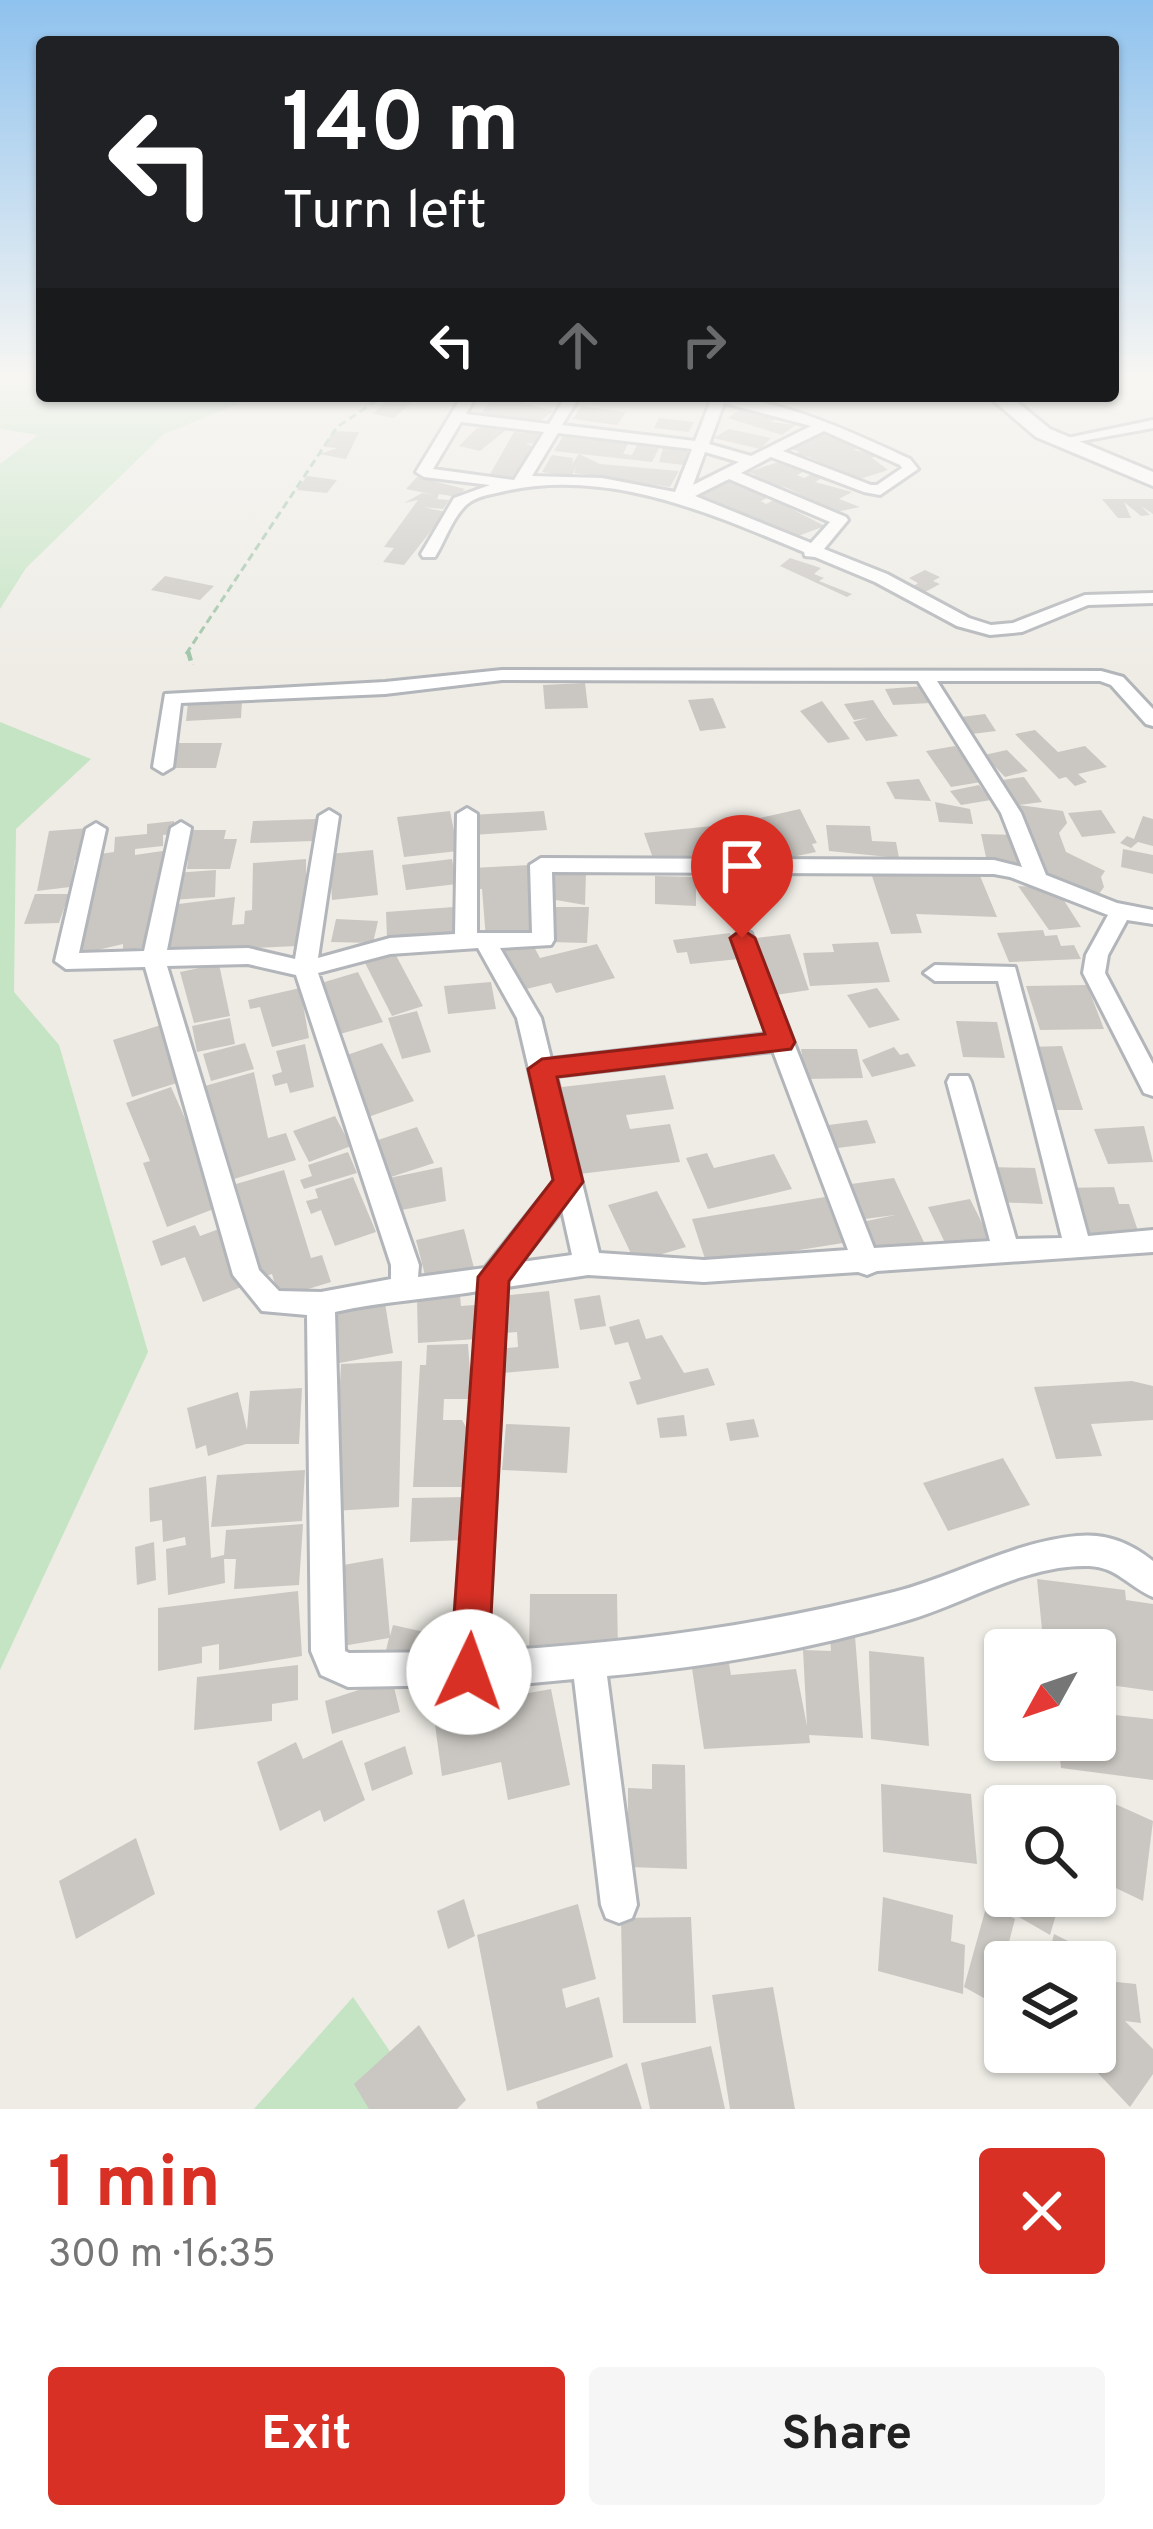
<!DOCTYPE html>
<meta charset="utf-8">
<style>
body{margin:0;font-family:Overpass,sans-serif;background:#f6f6f6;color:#222;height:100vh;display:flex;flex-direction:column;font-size:45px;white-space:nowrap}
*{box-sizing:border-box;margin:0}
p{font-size:39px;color:#767676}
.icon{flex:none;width:66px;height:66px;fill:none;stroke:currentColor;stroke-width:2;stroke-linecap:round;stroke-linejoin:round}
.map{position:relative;height:2109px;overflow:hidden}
.side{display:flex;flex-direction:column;background:#fff;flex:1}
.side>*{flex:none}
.guide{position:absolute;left:36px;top:36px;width:1083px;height:366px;border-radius:12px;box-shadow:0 3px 9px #0004;background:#202124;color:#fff;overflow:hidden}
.needle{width:78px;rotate:230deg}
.buttons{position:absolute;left:984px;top:1629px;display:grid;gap:24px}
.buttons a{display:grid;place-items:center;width:132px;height:132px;border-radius:12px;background:#fff;box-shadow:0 3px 9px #0004;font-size:60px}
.pin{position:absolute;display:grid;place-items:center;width:102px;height:102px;color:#fff;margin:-123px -51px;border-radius:50% 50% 50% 0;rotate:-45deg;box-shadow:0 0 12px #0007}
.pin .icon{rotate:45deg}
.me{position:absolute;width:132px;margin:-66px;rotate:3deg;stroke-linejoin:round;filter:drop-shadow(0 0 9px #0008)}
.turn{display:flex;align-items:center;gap:42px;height:252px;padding:0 48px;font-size:54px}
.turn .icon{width:156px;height:156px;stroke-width:2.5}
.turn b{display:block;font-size:84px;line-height:102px}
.lanes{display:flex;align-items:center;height:114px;padding:0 48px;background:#0003;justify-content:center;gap:60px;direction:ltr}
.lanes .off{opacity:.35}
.round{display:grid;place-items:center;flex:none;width:126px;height:126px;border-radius:12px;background:#f6f6f6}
.head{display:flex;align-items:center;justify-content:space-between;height:204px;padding:0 48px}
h1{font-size:72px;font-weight:700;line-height:90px;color:#d93025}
.cta{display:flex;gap:24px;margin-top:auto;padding:24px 48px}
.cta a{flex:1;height:138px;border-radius:12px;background:#d93025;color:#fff;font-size:48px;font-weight:700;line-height:138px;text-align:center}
.cta a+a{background:#f6f6f6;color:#222}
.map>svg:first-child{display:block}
</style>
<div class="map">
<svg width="1153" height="2109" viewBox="0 0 1153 2109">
<rect width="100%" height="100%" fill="#eeece5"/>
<!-- green -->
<g fill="#c4e4c3">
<polygon points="0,375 42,377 42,396 258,396 164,434 26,568 0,609 0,464 38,435 0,429"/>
<polygon points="0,722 91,759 16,829 14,992 59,1045 148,1352 0,1670"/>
<polygon points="353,1997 429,2109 254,2109"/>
</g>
<!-- building -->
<g fill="#cac7c2">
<polygon points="419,396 394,418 373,414 391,396"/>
<polygon points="494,396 520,396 517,401 554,411 538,422 481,413"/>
<polygon points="582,406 626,412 617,425 573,419"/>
<polygon points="744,407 778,417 771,422 796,425 782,435 728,418"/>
<polygon points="659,418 694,422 689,432 654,428"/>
<polygon points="477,428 492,427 506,430 480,451 459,446"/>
<polygon points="729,429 771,438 760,449 713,438"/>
<polygon points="333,431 359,432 346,459 319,454 338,448 324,447"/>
<polygon points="514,432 540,434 536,444 525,443 534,447 531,456 515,479 489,476"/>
<polygon points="823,432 861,446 854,450 877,455 872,458 888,470 857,480 809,457 792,455 799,452 792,449"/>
<polygon points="563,436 628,444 623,454 632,455 637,445 659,448 652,462 554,451"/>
<polygon points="663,448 688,450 683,465 659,462"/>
<polygon points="579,454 600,464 679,471 670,487 574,473 577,465 571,477 542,472 552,455 573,458 572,464"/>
<polygon points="781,461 805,471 797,475 804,478 812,474 822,478 815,482 852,492 839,499 860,507 836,512 787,488 749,478 755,475 748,472"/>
<polygon points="307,476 337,480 327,493 297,490"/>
<polygon points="417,477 465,489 457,497 439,494 437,499 449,500 443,509 423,507 446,512 404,565 383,562 394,548 384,547 418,500 404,503 422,493 435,495 406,489"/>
<polygon points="732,480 767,498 761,501 766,504 774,500 825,526 790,539 693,497"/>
<polygon points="1102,499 1153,499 1153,514 1141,506 1150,515 1141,516 1124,502 1131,518 1118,518"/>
<polygon points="790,558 821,568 814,574 824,578 819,581 852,594 847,597 780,566"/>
<polygon points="925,570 940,577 933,581 940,584 925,592 912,587 918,583 909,578"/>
<polygon points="165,576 214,586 200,600 151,590"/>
<polygon points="585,683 588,708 545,709 543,685"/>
<polygon points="924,686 931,703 893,705 885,689"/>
<polygon points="713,698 726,728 700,731 688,700"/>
<polygon points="242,700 241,718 186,721 188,703"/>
<polygon points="873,700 884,717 898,736 866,741 853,722 867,718 854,720 844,704"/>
<polygon points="822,701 850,739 828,743 800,711"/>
<polygon points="985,714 996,731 972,734 961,717"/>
<polygon points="1035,730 1058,752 1085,746 1107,767 1078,774 1087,782 1075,786 1066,777 1059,779 1015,734"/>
<polygon points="179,743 222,743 216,768 171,768"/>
<polygon points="955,746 981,782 951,787 926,751"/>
<polygon points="1007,750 1028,771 1005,777 984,755"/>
<polygon points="1024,777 1042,802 1019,805 1063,811 1067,823 1059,833 1066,852 1105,871 1101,877 1104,887 1096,898 1039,874 995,781"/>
<polygon points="919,779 931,801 895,799 886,782"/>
<polygon points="979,785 991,800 961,805 950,791"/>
<polygon points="935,802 970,809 973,824 939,822"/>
<polygon points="800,809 817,843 812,844 816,852 778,860 740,865 737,858 709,862 705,853 693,854 695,860 655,864 644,833 732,824"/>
<polygon points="1101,810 1116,833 1082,837 1068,813"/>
<polygon points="450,811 458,851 404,857 397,817"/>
<polygon points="544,811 547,830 473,835 471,815"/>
<polygon points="1143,816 1153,819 1153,846 1138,842 1131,848 1120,843 1127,836 1134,839"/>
<polygon points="316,819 314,841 250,843 253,821"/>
<polygon points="174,821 174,834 163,835 163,846 135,849 135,855 169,850 148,924 148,947 123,951 123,944 81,954 100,854 114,852 115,837 147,834 147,824"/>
<polygon points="826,825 870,826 872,841 896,842 899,858 829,851"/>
<polygon points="89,828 84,859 75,860 70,887 37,891 49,831"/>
<polygon points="191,830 226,830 224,839 237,839 230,869 187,869"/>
<polygon points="981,834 1019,835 1026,864 987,862"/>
<polygon points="1123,849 1153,855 1153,874 1121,867"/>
<polygon points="373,850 378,895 332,900 329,854"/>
<polygon points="306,859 306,928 297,929 297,946 163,952 170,905 235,897 232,925 244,924 245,911 252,910 253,863"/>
<polygon points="452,859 457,884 406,890 402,865"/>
<polygon points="529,865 537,936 486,939 482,889 474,889 473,868"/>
<polygon points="216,870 215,897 172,900 175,873"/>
<polygon points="552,871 586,872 585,905 550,899"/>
<polygon points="978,871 997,917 916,914 922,933 891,934 872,876"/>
<polygon points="655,876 696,877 696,906 655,904"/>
<polygon points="1018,886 1056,888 1081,927 1049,930"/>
<polygon points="35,894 69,894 59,923 24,924"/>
<polygon points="454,907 456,940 396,944 396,937 387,938 386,912"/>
<polygon points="552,907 589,907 587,943 550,942"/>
<polygon points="336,919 378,921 373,943 331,942"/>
<polygon points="1043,930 1045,936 1057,935 1061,946 1074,945 1081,959 1009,962 997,933"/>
<polygon points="730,933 739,959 690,964 687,952 677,953 673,940"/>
<polygon points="790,934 809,990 769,996 748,939"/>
<polygon points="878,942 890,982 810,986 803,953 834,952 832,944"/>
<polygon points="532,943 540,958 597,944 615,978 556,993 551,983 518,991 499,950"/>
<polygon points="392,948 423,1006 392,1016 362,957"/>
<polygon points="219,964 230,1016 194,1023 180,972"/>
<polygon points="358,972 383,1022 340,1034 318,984"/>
<polygon points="491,982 496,1009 448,1014 444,986"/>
<polygon points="1087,985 1104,1029 1040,1030 1026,986"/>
<polygon points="300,988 309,1038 272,1047 260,1007 250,1009 248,1000"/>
<polygon points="877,988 900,1020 869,1028 847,995"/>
<polygon points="417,1011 431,1052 402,1059 388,1018"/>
<polygon points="230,1018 235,1044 197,1052 192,1026"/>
<polygon points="956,1021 997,1022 1005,1058 963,1057"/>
<polygon points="161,1025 180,1082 132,1097 113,1040"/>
<polygon points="245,1043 254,1069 211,1081 203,1054"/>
<polygon points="382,1043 414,1101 368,1117 338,1058"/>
<polygon points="305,1044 314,1087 290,1093 287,1083 275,1086 272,1075 282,1072 276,1051"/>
<polygon points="1062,1046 1083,1110 1047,1110 1028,1047"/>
<polygon points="894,1047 900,1055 908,1053 916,1066 872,1077 862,1060"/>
<polygon points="801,1049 857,1049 863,1078 806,1079"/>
<polygon points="254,1072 268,1138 286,1133 296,1160 234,1179 205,1086"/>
<polygon points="665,1075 674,1109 626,1115 630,1129 670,1124 680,1162 579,1174 562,1087"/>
<polygon points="171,1087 224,1205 167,1227 143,1163 150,1161 126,1103"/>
<polygon points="335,1116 351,1146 309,1162 293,1131"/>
<polygon points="867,1120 876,1143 830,1149 821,1126"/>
<polygon points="1144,1126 1153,1162 1108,1164 1094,1129"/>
<polygon points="417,1127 434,1163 391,1177 375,1141"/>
<polygon points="348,1152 357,1173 304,1189 300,1180 312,1176 308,1165"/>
<polygon points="707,1153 714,1168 774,1154 792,1189 708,1209 686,1158"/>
<polygon points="442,1167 446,1201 397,1211 389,1178"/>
<polygon points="989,1167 1035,1168 1043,1204 996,1202"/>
<polygon points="284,1170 311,1258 322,1255 331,1282 279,1298 272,1274 263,1277 236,1184"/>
<polygon points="353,1177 376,1232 335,1246 321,1210 311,1214 306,1201 318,1198 315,1189"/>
<polygon points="894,1178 929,1253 879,1262 862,1222 895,1215 857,1220 844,1185"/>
<polygon points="1114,1187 1119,1204 1129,1204 1138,1231 1125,1231 1129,1241 1081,1242 1065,1188"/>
<polygon points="657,1191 686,1247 635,1262 608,1205"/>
<polygon points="825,1197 843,1243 707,1265 692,1219"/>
<polygon points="970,1199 990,1239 947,1247 928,1207"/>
<polygon points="195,1225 200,1236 219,1229 244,1286 203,1302 185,1257 161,1266 152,1241"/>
<polygon points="464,1229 474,1268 426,1279 416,1240"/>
<polygon points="549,1291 559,1368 501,1373 499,1349 518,1347 517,1332 504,1333 501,1296"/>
<polygon points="600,1295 606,1326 580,1330 574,1299"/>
<polygon points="460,1296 461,1306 475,1305 477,1339 418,1343 417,1299"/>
<polygon points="385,1303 393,1353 334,1364 328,1314"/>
<polygon points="639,1319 646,1339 662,1335 684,1373 708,1368 715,1385 637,1405 629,1382 641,1379 628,1342 615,1345 609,1327"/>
<polygon points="468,1344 472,1399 444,1399 443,1420 462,1420 466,1427 464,1487 413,1487 420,1365 426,1365 427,1345"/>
<polygon points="402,1361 399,1507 333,1511 341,1364"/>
<polygon points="1132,1381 1153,1386 1153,1420 1091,1424 1102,1456 1056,1459 1034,1387"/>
<polygon points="302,1388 299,1444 246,1444 208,1456 206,1445 196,1449 187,1408 238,1392 247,1430 250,1391"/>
<polygon points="684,1415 687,1436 660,1438 657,1418"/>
<polygon points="754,1419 759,1437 730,1441 726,1423"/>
<polygon points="506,1424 570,1427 567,1473 502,1470"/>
<polygon points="1003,1458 1030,1505 948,1531 923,1483"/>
<polygon points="305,1470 302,1521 211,1527 217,1475"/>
<polygon points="206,1476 211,1558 224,1555 226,1530 303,1524 299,1585 234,1589 236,1559 224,1559 225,1583 168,1595 166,1549 186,1545 185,1537 163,1542 162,1520 150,1522 149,1488"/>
<polygon points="467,1497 466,1540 410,1542 412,1498"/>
<polygon points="154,1542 156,1580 137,1585 135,1547"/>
<polygon points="383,1558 390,1636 393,1625 438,1635 431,1660 386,1650 389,1638 337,1647 332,1567"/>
<polygon points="1037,1579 1125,1590 1126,1600 1153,1604 1153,1691 1095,1683 1095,1650 1044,1650"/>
<polygon points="298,1591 302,1656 219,1670 219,1644 202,1647 202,1663 158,1671 158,1608"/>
<polygon points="530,1594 617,1594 618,1654 529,1655"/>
<polygon points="830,1635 855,1636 863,1738 809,1735 810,1743 704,1749 690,1655 727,1652 731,1675 796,1669 807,1726 803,1650 831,1651"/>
<polygon points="869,1651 924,1657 929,1746 871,1739"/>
<polygon points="298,1665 298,1700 272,1704 272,1721 194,1730 197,1677"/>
<polygon points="392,1679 400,1712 332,1734 325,1701"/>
<polygon points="551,1689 570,1785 508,1800 501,1762 442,1776 433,1710"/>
<polygon points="1095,1713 1153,1719 1153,1780 1061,1768 1058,1740 1095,1740"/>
<polygon points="342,1740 365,1800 324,1822 320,1810 280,1831 257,1762 296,1742 303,1759"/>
<polygon points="405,1746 413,1774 372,1791 364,1763"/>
<polygon points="652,1764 685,1765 687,1869 628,1867 628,1788 652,1789"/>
<polygon points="881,1784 971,1794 977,1864 883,1852"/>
<polygon points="988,1787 1020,1789 1022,1802 990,1801"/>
<polygon points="1095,1795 1153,1821 1143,1901 1095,1878"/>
<polygon points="136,1838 155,1894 76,1939 59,1881"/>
<polygon points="1004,1896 1037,1896 1058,1908 1050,1935 1000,1906"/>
<polygon points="883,1897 953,1915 951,1941 965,1945 963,1994 878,1971"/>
<polygon points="464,1899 475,1936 448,1949 437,1911"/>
<polygon points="578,1904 596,1979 562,1989 566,2008 599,1997 613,2057 507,2091 477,1935"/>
<polygon points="987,1904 1015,1919 993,2003 964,1987"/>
<polygon points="691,1917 696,2023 623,2023 621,1918"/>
<polygon points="1054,1934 1110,1962 1097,2022 1095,1962 1047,1962"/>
<polygon points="1107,1981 1136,1984 1141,2023 1125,2021 1153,2049 1153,2074 1130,2107 1078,2052 1095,2052 1095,2033 1111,2012"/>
<polygon points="773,1987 795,2109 730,2109 712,1995"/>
<polygon points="419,2025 466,2100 457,2109 369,2109 354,2084"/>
<polygon points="711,2046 725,2109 650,2109 641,2063"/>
<polygon points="627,2063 642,2109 538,2109 536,2102"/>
</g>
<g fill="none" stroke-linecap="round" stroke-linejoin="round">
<defs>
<g id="street">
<path d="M462,396H476L466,414L549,424L566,396H580L562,425L695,441L711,400L705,396C776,396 847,430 910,459L918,469L880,495L864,492L771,457L741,473L846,517L848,520L824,549L887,574L969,618L991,625L1013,623L1085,595L1153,593V603L1088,605L1022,632L990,635L957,626L875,582L815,557L805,556L804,552C710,513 609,468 505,491C494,494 480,495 470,502C454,513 445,541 435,557H423L421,554L454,498L490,485L424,477L416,472ZM724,403L811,426L751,456L709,444ZM461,422L544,432L514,480L433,469ZM824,431L900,465L902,468L877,485H871L783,451ZM558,433L692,449L675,492L602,478L532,476ZM705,452L739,462L693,485ZM729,479L830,522L811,543L695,496Z"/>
<polygon points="1153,420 1153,428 1060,445 1053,441"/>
<path d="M502,670L1101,671L1123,677L1153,709V726L1146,724L1111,685L1100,681H937L1021,813L1046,875L1117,903L1153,910V924L1127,920L1108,955L1105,973L1153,1064V1096L1144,1093L1083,973L1086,955L1108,915L1010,877L994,874L552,872L554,940L551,945L500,948L541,1018L551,1059L767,1034L732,938L743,930L751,933L874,1248L990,1241L947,1082L950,1076H968L971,1082L1016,1239L1062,1238L998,981H935L924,973L935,965L1015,967L1088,1236L1153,1230V1252L877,1271L867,1275L858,1272L704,1282L588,1275L507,1287L487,1651C625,1644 760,1626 894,1592C956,1576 1013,1542 1077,1536C1107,1533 1130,1543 1153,1561V1597C1129,1587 1117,1567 1089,1566C1025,1564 965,1604 905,1621C808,1650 707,1667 607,1676L637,1905L632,1918L619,1923L606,1918L601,1905L574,1679L469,1689L461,1685L348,1687L321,1675L311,1651L307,1315L262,1311L233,1275L145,967L66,969L55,961L86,829L96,823L106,829L79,953L144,951L171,828L181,822L191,828L167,950L248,948L295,959L319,816L329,810L339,816L318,958L390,938L455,934L457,814L467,808L477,814V933H532L530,865L541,858L994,860L1022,867L1001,813L918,681L502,680L385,694L181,703L173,767L163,773L153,767L165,694L385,682ZM478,948L517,1018L555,1180L485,1268L418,1277L419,1265L318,973L390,954ZM248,964L296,975L391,1265V1279L321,1292L279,1291L259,1270L167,966ZM773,1051L848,1250L704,1260L599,1253L556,1076ZM562,1210L572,1255L521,1262ZM479,1291L454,1652L349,1653L345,1651L335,1312C382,1301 431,1299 479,1291Z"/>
</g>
<polygon id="secondary" points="988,396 1010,396 1050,429 1153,472 1153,486 1036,437"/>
</defs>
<!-- street casing -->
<use href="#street" stroke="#b2b5b9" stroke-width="6"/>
<!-- secondary casing -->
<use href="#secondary" stroke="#b1b4b9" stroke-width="6"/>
<!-- path-far1 -->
<polyline stroke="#9ec4a8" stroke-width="3" stroke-dasharray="8 4.5" stroke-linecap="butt" points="186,654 337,427 383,396"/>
<!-- path -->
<polyline stroke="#9ec4a8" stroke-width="4.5" stroke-dasharray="10 4.5" stroke-linecap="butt" points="188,651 192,665"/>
<!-- street -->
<use href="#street" fill="#fff" fill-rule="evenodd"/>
<!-- secondary -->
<use href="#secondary" fill="#fff" fill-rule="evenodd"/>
</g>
<!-- sky -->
<linearGradient id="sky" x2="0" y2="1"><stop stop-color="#8fc2ee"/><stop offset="0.56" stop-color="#f7f6f3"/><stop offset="1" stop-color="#f7f6f3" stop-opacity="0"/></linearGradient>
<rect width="1153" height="671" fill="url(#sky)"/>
<!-- route -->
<polygon fill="#d93025" stroke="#8d1f18" stroke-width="3" points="742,929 755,938 795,1042 791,1049 557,1077 583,1182 509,1281 488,1672 482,1685 469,1691 455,1685 450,1672 478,1277 553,1180 528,1069 542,1059 765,1034 730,938"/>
</svg>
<div class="buttons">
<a><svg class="needle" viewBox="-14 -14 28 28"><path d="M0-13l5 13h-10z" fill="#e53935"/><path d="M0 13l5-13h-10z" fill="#767676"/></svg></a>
<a><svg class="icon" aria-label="search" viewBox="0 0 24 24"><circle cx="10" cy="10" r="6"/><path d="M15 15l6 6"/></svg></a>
<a><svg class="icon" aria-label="layers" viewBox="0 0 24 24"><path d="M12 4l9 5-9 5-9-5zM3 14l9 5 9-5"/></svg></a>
</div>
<div class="pin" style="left:742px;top:938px;background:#d93025"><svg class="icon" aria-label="arrive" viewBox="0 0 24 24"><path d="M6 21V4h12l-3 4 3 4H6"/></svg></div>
<svg class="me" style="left:469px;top:1672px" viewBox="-20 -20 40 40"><circle r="19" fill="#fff"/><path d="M0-13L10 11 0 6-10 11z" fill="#d93025"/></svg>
<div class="guide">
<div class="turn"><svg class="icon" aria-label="left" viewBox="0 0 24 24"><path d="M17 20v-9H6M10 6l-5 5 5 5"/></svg><div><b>140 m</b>Turn left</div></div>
<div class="lanes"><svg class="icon" aria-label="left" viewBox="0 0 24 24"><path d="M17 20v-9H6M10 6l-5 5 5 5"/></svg><svg class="icon off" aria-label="ahead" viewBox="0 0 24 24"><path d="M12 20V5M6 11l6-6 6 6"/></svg><svg class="icon off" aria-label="right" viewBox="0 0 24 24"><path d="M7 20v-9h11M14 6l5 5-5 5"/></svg></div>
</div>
</div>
<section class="side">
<div class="head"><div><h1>1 min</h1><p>300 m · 16:35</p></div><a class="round" style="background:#d93025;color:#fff"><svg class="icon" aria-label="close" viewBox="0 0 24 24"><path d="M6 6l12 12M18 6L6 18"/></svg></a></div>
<div class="cta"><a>Exit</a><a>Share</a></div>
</section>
